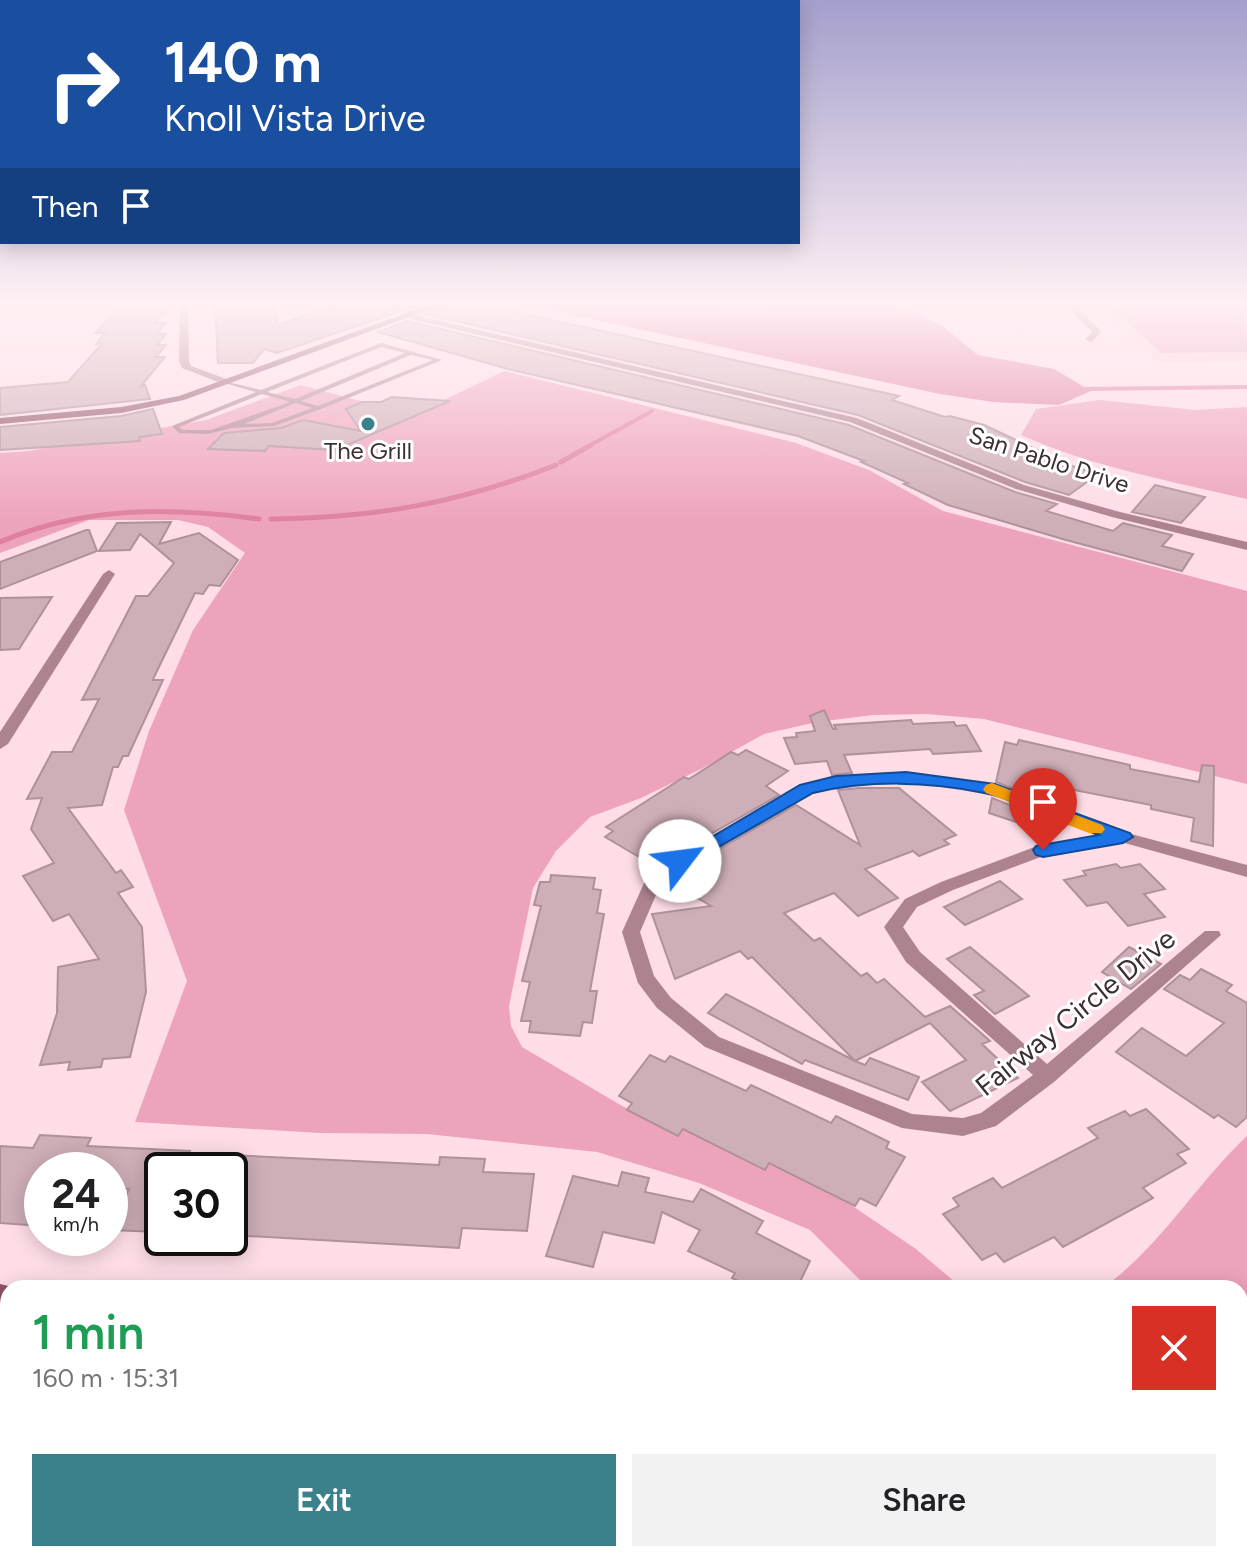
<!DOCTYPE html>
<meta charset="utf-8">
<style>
body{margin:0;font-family:Figtree,sans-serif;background:#f2f2f2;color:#202124;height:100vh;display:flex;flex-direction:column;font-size:30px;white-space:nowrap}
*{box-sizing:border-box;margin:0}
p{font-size:26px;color:#757577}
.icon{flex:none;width:44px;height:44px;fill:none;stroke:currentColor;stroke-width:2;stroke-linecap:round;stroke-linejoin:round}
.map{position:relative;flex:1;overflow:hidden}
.panel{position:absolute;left:0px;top:1280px;width:1248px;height:282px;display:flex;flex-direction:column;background:#fff;border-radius:24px 24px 0 0;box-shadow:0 4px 20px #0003}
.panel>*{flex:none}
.top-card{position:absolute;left:0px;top:0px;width:800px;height:244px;box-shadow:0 4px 20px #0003;background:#1a4fa0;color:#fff;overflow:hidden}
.speed{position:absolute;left:24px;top:1152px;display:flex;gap:16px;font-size:40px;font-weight:700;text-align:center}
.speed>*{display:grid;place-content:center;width:104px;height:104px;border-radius:50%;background:#fff;box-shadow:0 4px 20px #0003;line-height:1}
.speed small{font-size:20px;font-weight:400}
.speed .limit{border:4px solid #111;border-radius:12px;background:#fff;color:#111}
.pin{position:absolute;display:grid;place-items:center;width:68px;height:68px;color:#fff;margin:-82px -34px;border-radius:50% 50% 50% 0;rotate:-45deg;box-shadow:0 0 8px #0007}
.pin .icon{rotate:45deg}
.me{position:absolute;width:88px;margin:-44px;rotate:60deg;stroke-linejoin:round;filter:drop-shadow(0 0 6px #0008)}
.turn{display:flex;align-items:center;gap:28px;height:168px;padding:0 32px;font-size:36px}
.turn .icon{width:104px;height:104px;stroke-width:2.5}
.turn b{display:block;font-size:56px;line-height:68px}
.then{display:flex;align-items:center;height:76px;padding:0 32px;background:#0003;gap:16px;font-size:30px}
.round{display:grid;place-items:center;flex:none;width:84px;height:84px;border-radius:0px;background:#f2f2f2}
.head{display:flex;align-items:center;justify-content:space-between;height:136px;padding:0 32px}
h1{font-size:48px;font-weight:600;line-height:60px;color:#1e9e55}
.action{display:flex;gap:16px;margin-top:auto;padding:16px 32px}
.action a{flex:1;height:92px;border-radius:0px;background:#3a818b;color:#fff;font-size:32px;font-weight:600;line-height:92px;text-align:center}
.action a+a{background:#f2f2f2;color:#202124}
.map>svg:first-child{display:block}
</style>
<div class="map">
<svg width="1247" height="1561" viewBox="0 0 1247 1561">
<rect width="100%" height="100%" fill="#fedde7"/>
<!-- built -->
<polygon fill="#f9d0dc" points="1092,304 1247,304 1247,361 1158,362"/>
<!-- green -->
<g fill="#eea3bc">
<polygon points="1246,307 1247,352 1162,353 1112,309"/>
<polygon points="504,371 796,443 869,470 943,511 1247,591 1247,784 984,719 927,714 873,715 817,722 764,734 701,769 641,798 590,817 556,851 533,888 509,1006 511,1026 522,1047 624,1107 712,1138 814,1180 916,1249 962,1288 868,1288 810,1230 699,1183 597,1152 427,1134 320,1133 135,1122 187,981 124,810 149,731 193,630 245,553 208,527 178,520 89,520 0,553 0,453 28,451 206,420 301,385 413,415"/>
<path d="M1100,400L1195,410L1247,407V499C1171,481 1092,467 1021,435L1036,409Z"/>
<path d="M1247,1136V1561H970L966,1554H1240V1288H1103C1160,1247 1196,1184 1247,1136Z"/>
<polygon points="0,1296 8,1296 8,1554 851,1554 856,1561 0,1561"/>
</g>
<!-- water -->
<polygon fill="#df7fa1" points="522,304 703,304 724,308 886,305 916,313 941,325 978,355 1054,369 1091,391 1059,405 993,402 940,394"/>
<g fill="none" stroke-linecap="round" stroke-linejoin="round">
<!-- stream-far1 -->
<g stroke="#df7fa1" stroke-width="4">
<polyline points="1081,389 1247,387"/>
<polyline points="587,447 652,411"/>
</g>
<!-- stream -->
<g stroke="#df7fa1" stroke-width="5">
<polyline points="561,462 591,445"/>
<path d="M271,519C374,518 460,503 556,465"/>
<path d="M0,542C84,506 169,507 259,519"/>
</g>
</g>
<!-- building -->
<g fill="#ceaeb7" stroke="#af919a" stroke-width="2">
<polygon points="124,304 171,304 154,323 166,323 156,334 166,334 157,345 166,345 156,357 165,357 141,386 145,385 150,399 0,415 0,388 68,382 102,344 96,344 105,333 95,333"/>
<polygon points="215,304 274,304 278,325 338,304 421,304 277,353 264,349 253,363 218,363"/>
<polygon points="447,304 477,304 502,309 899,396 892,400 945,417 950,416 984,425 1072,466 1098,474 1069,495 1025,482 858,415 425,314"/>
<polygon points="407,321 849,425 1015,492 1057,504 1046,511 1113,531 1123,523 1172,535 1162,546 1193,554 1182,571 1066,540 948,505 904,484 908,483 861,462 864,461 798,436 508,369 378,332"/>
<polygon points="392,397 450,401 335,450 269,446 265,451 208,449 224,433 281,428 303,420 361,431 346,409 362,402 381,402"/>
<polygon points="153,409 162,434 139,437 140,441 0,450 0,427 121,416"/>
<polygon points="1155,485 1205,497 1181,523 1132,512"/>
<polygon points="171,522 159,544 199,533 238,560 220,586 209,585 203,594 195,593 154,677 153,680 163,680 128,756 123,756 118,767 113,767 102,805 68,808 116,873 121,870 133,887 118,893 142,927 146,992 130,1057 103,1059 101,1067 68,1070 70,1062 40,1065 57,1013 58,967 99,959 69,914 53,921 23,876 54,863 31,829 42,798 27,799 52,752 72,752 99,699 82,700 136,596 148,596 174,563 140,534 130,550 99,551 117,523"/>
<polygon points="86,530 89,530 97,551 0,589 0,562"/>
<polygon points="52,597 19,649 0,650 0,598"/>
<polygon points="824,710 833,729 836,729 834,725 911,720 913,724 954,722 956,726 966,725 981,751 933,754 930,749 844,755 852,773 832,775 827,761 795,764 784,738 797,737 796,733 815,731 810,716"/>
<polygon points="1019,740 1130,765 1130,769 1199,782 1202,765 1214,766 1213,846 1191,841 1194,818 1151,809 1151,805 1054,786 1045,801 996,782 1005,742 1017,745"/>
<polygon points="746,750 788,771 766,786 779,795 665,860 652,852 639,857 605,837 613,831 606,827 684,777 689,779 731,752 738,755"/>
<polygon points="859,788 899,788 956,835 944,840 949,844 919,856 913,851 865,869 898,898 858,916 834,893 784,913 814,941 820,938 861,976 867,973 877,983 884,979 925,1017 950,1006 990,1041 982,1044 1018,1078 950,1111 922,1082 966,1060 930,1023 855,1061 865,1065 870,1058 919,1077 908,1100 805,1060 802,1064 708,1013 726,994 855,1061 752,957 748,959 740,951 675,979 652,914 711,906 671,883 684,884 679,881 688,875 683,871 688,867 796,805 860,845 838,790"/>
<polygon points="992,798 1035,815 1028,826 989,813"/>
<polygon points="1116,864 1121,868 1140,864 1165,889 1144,894 1165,917 1128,926 1107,902 1087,906 1064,880 1086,875 1083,871"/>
<polygon points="551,875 595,878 593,889 601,890 597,913 604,914 590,991 597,991 592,1023 583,1022 580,1036 529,1032 531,1021 521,1021 530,982 522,981 541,906 534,905 540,882 550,882"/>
<polygon points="1000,881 1022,899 965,925 944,907"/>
<polygon points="970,947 1029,996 995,1014 974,995 984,991 947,959"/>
<polygon points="1129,947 1161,964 1131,989 1102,972"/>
<polygon points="1201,969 1232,985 1226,991 1247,1003 1247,1117 1236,1127 1218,1115 1214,1118 1116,1052 1142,1028 1186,1056 1224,1023 1164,989 1180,975 1190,980"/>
<polygon points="650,1055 665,1062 670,1056 746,1091 751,1085 831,1123 836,1116 889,1142 886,1148 905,1157 876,1206 860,1198 855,1206 769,1163 765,1170 683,1129 678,1136 627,1110 632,1103 619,1096"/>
<polygon points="1146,1109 1189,1149 1177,1154 1186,1163 1143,1188 1153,1198 1063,1247 1054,1237 1004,1262 996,1253 982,1260 943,1214 959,1206 953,1198 993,1178 1002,1188 1098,1138 1088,1128 1125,1111 1130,1116"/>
<polygon points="40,1135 91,1138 87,1146 190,1151 183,1170 162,1170 162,1221 158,1232 111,1230 129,1189 110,1188 110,1170 42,1170 42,1226 0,1223 0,1146 33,1148"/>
<polygon points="230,1155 439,1165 440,1157 485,1159 483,1172 534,1174 527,1231 462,1228 459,1248 230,1235"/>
<polygon points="622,1172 649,1178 645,1192 693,1202 701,1189 763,1221 756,1233 810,1261 797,1288 753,1288 732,1278 735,1273 688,1251 700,1230 662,1212 654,1243 603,1232 593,1267 546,1256 573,1176 618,1186"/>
</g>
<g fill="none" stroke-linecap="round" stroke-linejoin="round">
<!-- lane -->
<path fill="#ae8390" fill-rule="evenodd" d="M381,343L442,360L321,409L274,426L232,428L208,434L179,433L172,426L256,392L224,383V381L261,390ZM381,347L405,353L295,399L267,392ZM411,355L433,360L318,406L301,401ZM262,394L290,402L211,430H183L179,427ZM296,403L312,408L272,423L244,424Z"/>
<!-- street -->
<g fill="#ae8390" fill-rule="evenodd">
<polygon points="180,304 188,304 189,361 191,366 229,380 229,384 223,384 182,368 179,361"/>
<polygon points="1065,304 1074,304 1100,330 1101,332 1092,342 1085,340 1092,332"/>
<polygon points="410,314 857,418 1024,485 1120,512 1247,542 1247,550 1112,517 1016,489 850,422 407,318 407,314"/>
<polygon points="109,570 115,574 8,744 0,749 0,732 103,574"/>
<path d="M906,772L995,785L1105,827L1247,865V877L1121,842L1046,855L953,890L917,907L903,927L920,952L1047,1064L1205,931H1219L1221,935L1054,1082L996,1126L963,1136L902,1128L705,1047L657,1008L638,983L622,932L645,881L674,857L801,786L836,777ZM906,782L986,792L1098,836L1037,846L941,882L905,899L884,927L906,962L1033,1075L981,1113L963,1118L912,1114L719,1037L671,998L654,976L640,932L659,888L686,865L813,792L836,787Z"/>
</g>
<!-- secondary -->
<g fill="#8f5267" fill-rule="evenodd">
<polygon points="431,304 444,304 184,400 121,413 0,424 0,418 121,407 179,396"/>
<polygon points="0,1284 17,1288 8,1288 8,1306 0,1306"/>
<polygon points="840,1554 873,1554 875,1561 843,1561"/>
</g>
</g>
<!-- sky -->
<linearGradient id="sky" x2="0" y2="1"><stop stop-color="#a49fcc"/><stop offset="0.58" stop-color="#fff0f4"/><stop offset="1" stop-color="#fff0f4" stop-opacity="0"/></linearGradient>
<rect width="1247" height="523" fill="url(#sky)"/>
<!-- route -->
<path fill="#1a73e8" stroke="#114b97" stroke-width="2" d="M906,772L995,784L1130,833L1133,837L1123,843L1043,857L1036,855L1033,850L1036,846L1099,835C1062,821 1023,801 984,793C929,781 868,780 813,793L687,865L680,867L671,861L800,785L836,776Z"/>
<!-- slow -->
<polygon fill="#f59e0b" points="992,783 1102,825 1105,829 1102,833 1089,833 986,793 983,789 986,785"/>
<!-- markers -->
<circle fill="#3a818b" stroke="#fff" stroke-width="3" cx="368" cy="424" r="8"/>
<g text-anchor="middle" stroke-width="6" stroke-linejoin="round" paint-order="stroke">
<!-- far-poi labels -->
<g font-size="24" fill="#3c2f33" stroke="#fff">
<text x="368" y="459">The Grill</text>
</g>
<!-- far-street labels -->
<g font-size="24" fill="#3c2f33" stroke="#fff">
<text transform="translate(1049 460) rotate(18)" y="8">San Pablo Drive</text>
</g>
<!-- street labels -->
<g font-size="28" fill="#3c2f33" stroke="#fff">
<text transform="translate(1075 1012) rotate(-39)" y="10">Fairway Circle Drive</text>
</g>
</g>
</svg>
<div class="speed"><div>24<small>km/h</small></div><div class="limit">30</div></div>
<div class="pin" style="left:1043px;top:850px;background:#d93025"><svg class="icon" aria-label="arrive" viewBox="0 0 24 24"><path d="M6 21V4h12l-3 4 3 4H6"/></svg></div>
<svg class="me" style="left:680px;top:861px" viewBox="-20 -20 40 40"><circle r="19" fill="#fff"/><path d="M0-13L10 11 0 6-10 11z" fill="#1a73e8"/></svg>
<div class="top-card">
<div class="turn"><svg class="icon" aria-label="right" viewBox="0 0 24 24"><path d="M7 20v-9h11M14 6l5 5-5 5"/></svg><div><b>140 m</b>Knoll Vista Drive</div></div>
<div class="then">Then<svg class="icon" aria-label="arrive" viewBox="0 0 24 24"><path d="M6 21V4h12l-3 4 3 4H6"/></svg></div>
</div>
<section class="panel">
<div class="head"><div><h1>1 min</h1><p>160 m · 15:31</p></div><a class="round" style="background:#d93025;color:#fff"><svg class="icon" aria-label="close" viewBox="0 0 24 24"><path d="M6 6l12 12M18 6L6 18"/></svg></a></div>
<div class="action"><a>Exit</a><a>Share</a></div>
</section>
</div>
